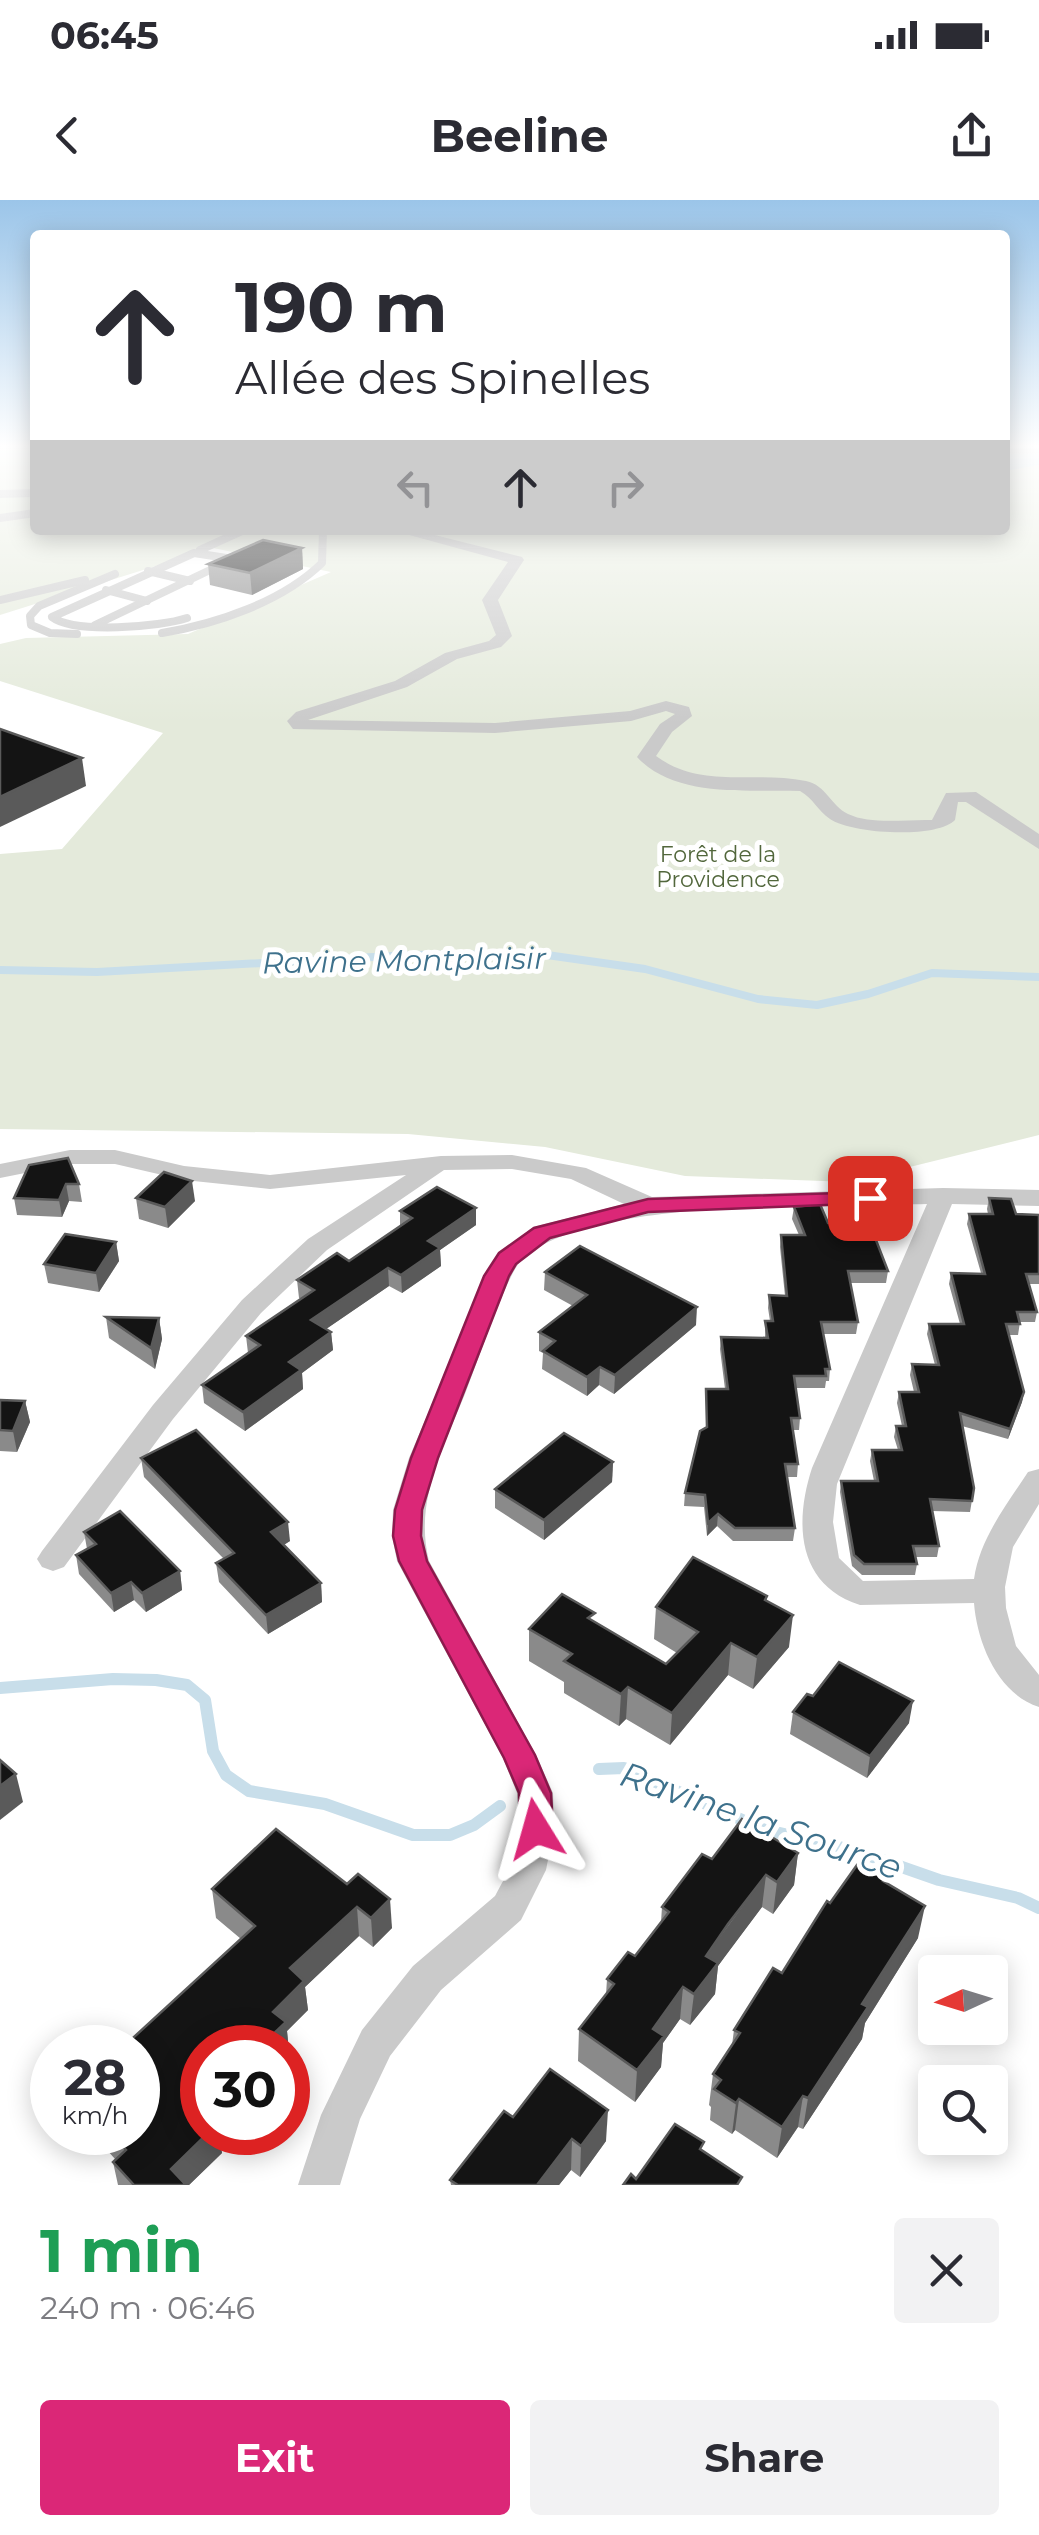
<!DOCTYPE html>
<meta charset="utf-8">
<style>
body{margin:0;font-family:Montserrat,sans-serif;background:#f2f2f3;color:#2b2b33;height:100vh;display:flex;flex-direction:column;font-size:38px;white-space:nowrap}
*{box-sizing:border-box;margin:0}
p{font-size:32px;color:#7c7c81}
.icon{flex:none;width:55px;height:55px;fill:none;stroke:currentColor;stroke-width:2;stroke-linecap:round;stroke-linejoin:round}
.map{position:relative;height:1985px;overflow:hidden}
.side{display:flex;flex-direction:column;background:#fff;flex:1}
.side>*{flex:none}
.banner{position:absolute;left:30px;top:30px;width:980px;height:305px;border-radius:10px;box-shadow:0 5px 25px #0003;background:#fff;color:#2b2b33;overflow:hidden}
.needle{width:65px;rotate:266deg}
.buttons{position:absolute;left:918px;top:1755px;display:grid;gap:20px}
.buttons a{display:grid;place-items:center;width:90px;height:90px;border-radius:10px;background:#fff;box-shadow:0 5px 25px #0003;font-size:50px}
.speed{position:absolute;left:30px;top:1825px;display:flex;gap:20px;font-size:50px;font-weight:700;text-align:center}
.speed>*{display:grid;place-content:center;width:130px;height:130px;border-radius:50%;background:#fff;box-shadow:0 5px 25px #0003;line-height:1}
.speed small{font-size:25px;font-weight:400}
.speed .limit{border:15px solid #d22;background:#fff;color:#111}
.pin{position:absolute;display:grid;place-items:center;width:85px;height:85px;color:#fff;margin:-42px;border-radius:20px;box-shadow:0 5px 15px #0006}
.me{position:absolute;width:110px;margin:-55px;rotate:352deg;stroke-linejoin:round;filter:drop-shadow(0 0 8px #0008)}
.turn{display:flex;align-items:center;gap:35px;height:210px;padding:0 40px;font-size:45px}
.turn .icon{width:130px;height:130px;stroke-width:2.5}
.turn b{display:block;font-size:70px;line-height:85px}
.lanes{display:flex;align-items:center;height:95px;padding:0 40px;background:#0003;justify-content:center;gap:50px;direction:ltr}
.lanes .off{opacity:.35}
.round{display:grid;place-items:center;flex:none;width:105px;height:105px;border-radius:10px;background:#f2f2f3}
.overview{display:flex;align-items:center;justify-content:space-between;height:170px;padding:0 40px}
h1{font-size:60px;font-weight:700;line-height:75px;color:#1e9e55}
.action{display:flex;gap:20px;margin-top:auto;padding:20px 40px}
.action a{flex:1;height:115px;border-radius:10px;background:#db2777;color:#fff;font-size:40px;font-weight:700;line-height:115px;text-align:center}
.action a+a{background:#f2f2f3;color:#2b2b33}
.status{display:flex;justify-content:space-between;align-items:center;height:70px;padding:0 50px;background:#fff;direction:ltr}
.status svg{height:28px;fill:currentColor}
header{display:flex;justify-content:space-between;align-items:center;height:130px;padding:0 40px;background:#fff;font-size:45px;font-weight:700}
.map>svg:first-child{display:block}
</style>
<div class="status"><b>06:45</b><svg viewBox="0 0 49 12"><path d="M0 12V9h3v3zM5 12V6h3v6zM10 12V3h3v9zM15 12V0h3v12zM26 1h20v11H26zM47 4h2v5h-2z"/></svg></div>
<header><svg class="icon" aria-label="back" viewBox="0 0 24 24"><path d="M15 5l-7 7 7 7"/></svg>Beeline<svg class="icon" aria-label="share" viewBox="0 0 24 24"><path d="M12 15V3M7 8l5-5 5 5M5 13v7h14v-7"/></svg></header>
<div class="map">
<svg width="1039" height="1985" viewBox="0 0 1039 1985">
<rect width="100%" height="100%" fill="#fff"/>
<!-- green -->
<polygon fill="#e4eadb" points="0,246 35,246 35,330 1005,330 1005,246 1039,246 1039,935 849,982 685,976 545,947 408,934 0,929 0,654 62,649 163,533 0,481 0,444 26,438 188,434 331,372 213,348 0,415"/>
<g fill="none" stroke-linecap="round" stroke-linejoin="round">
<!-- stream-far1 -->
<polyline stroke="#c8deea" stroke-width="8" points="0,770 97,772 410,755 540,754 645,769 758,799 817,805 868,794 932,773 1039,777"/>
<!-- stream -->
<g stroke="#c8deea" stroke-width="12">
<polyline points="0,1488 113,1479 156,1480 187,1485 205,1500 213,1551 226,1575 249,1591 325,1604 413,1635 450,1635 474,1625 500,1606"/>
<polyline points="599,1569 624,1568 763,1629 856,1651 939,1680 1018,1698 1039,1708"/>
</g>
<!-- river -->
<polygon fill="#c8deea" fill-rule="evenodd" points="1039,249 1039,265 1005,271 1005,255"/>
<!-- lane -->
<g stroke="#cacaca" stroke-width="8">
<polyline points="0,294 35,293"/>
<polyline points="0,318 35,313"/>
<polyline points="200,350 244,330"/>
<polyline points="148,371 190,381"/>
<polyline points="106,390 147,401"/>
<polyline points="0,400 85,380"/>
<path d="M95,425L233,359L194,353L52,417C74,434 160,427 187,418"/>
<path d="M162,433C216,424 282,402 322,363L323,330"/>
<polyline points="77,434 50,433 31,425 30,416 39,406 115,374"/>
</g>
<!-- street -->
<g fill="#cacaca" fill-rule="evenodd">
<rect x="1005" y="246" width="34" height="8"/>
<path d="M391,330H415L522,357L524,360L498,400L512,436L501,447L457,459L407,487L308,520L495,523L630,511L666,501L689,507L692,516L672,532L656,556C702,590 754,570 806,581C826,585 831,606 848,614C871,625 907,619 932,620L946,593L976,592L1039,634V649L966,602H958L955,620C937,639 852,634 830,619C818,611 813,598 800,591C749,589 676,599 637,557L660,524L675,514L666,511L631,521L495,533L293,529L287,521L296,512L395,481L445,453L489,441L496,435L482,400L508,362Z"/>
<path d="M70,950H115L184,966L270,975L441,956L512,955L586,968L652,997L943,988L1039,990V1006L952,1004L837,1284L833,1322L839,1358L863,1381L974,1379C980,1338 1006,1306 1028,1272L1039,1269V1304L1013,1347L1005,1387L1006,1408L1016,1446L1039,1475V1507C998,1494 977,1443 974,1403L860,1405C797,1385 794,1323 812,1268L927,1004C835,1007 582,996 520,1062C506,1077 475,1169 465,1194C443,1248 414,1302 429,1361L536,1555L553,1593L554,1629L546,1670L521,1720L441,1790L390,1856L360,1919L340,1985H298L321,1915L362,1830L413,1766L495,1696L510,1668L518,1629L517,1593L503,1558L397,1361L392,1336L393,1310L409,1258L494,1059L533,1027L624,1004L571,979L512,969L444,970L327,1050L261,1113L173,1219L64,1367L53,1371L42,1367L37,1359L42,1351L153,1205L242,1100L308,1039L406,975L270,989L184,980L115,964H70L0,978V964Z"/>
</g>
</g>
<!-- wall -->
<g fill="#8a8a8a">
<polygon points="302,348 303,369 252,395 210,385 208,364"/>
<polygon points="29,965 79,984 82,1002 69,1001 62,1017 17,1015 14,998"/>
<polygon points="136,998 195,1001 168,1028 139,1019"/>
<polygon points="989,998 1016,1014 1039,1015 1039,1084 1029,1084 1037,1112 1035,1122 1020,1122 1018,1135 1009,1135 1024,1192 1022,1202 1008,1239 962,1226 974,1288 970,1312 932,1311 939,1346 937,1357 916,1357 917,1364 915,1375 862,1375 852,1366 840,1292 841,1281 874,1281 870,1261 872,1250 898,1250 894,1237 896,1226 902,1226 897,1203 899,1192 914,1192 910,1175 912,1164 935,1165 927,1134 929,1124 960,1124 949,1084 951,1073 981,1073 967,1024 969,1014 988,1014 987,1009"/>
<polygon points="794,1007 828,1023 863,1035 888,1071 886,1083 850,1083 858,1122 856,1134 823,1134 830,1169 829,1181 826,1181 825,1188 796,1188 800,1218 799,1230 793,1230 798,1264 797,1277 787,1277 795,1328 793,1341 733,1341 717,1326 707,1336 704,1307 684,1306 685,1293 706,1228 706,1189 725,1189 720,1149 721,1137 765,1138 765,1121 770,1121 768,1108 769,1095 785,1096 780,1047 781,1035 799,1035 792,1019"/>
<polygon points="400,1011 476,1025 440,1050 441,1066 402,1093 389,1086 326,1129 331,1132 333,1150 302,1173 303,1189 245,1231 204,1203 202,1185 248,1153 246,1136 301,1099 299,1098 297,1080 349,1061 400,1026"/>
<polygon points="116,1042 119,1061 99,1092 48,1083 44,1064"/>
<polygon points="545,1072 696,1125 614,1194 599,1185 587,1196 542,1169 543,1153 539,1151 539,1132 573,1106 544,1090"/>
<polygon points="106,1117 159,1118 162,1139 155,1169 109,1138"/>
<polygon points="0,1200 25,1201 30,1222 17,1252 0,1251"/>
<polygon points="141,1258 290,1341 283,1345 321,1383 322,1402 268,1434 219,1382 216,1363 224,1359 144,1277"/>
<polygon points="613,1262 612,1282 544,1340 495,1308 495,1289"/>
<polygon points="84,1332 180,1371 182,1390 146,1412 134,1400 114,1412 79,1374 76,1355 87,1349"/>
<polygon points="767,1396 767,1401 789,1447 753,1489 728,1475 670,1545 626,1519 619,1526 564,1493 564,1482 529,1461 529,1429 594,1422 666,1464 677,1453 654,1439 656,1407"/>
<polygon points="793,1512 909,1523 867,1578 790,1534"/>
<polygon points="276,1629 392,1728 373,1747 359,1736 305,1787 308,1810 287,1831 289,1851 288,1853 288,1848 202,1848 202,1932 218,1932 222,1953 189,1985 118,1985 113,1962 115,1959 91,1932 138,1932 241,1739 216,1718 212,1689"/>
<polygon points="798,1653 794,1685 773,1714 762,1707 725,1756 718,1766 715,1794 690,1825 680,1819 663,1843 661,1867 635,1902 578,1861 579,1829 606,1795 607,1779 635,1756 661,1722 662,1707 712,1659"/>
<polygon points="864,1669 886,1675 885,1682 918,1738 865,1823 862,1839 803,1929 798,1927 777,1958 735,1930 732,1934 710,1920 711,1907 709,1905 713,1874 732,1845 734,1830 782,1773 830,1703"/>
<polygon points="513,1917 606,1941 580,1977 571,1970 559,1985 451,1985 450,1980"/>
</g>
<!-- shaded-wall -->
<g fill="#5a5a5a">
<polygon points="302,348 303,369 252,395 250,373"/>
<polygon points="82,558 86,586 0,627 0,597"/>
<polygon points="192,981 195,1001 168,1028 165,1007"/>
<polygon points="66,984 69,1001 62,1017 59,1000"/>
<polygon points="476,1008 476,1025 440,1050 441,1066 402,1093 401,1075 428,1041"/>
<polygon points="116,1042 119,1061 99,1092 96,1073"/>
<polygon points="388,1068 389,1086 313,1138 311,1120"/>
<polygon points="697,1107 696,1125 614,1194 615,1175"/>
<polygon points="159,1118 162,1139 155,1169 151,1148"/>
<polygon points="331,1132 333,1150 302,1173 303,1189 245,1231 243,1212 289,1162"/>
<polygon points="600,1167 599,1185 587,1196 587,1177"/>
<polygon points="1024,1192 1022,1202 1008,1239 1010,1229"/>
<polygon points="25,1201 30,1222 17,1252 13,1231"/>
<polygon points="613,1262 612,1282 544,1340 544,1320"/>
<polygon points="718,1314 717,1326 707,1336 708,1323"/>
<polygon points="288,1322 290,1341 273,1352 271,1332"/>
<polygon points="180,1371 182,1390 146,1412 142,1393"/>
<polygon points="131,1382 134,1400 114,1412 111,1393"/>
<polygon points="321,1383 322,1402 268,1434 266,1415"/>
<polygon points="793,1415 789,1447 753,1489 757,1457"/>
<polygon points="731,1443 728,1475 670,1545 672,1513"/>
<polygon points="628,1487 626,1519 619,1526 621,1494"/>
<polygon points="913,1501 909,1523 867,1578 870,1556"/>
<polygon points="16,1574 23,1602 0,1620 0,1586"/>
<polygon points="798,1653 794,1685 773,1714 777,1682"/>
<polygon points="766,1675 762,1707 718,1766 715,1794 690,1825 694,1794 706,1756"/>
<polygon points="390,1699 392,1728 373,1747 371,1718"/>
<polygon points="925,1706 918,1738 865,1823 862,1839 803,1929 808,1898 862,1804"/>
<polygon points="357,1707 359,1736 305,1787 308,1810 287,1831 289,1851 288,1853 288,1848 269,1848 268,1839 273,1812 290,1768"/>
<polygon points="683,1787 680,1819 663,1843 661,1867 635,1902 637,1870 653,1829"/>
<polygon points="256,1828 258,1848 236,1848"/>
<polygon points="202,1880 202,1932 193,1889"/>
<polygon points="803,1896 798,1927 777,1958 782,1927"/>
<polygon points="739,1899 735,1930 732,1934 736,1903"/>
<polygon points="608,1910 606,1941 580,1977 581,1946"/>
<polygon points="209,1932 218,1932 222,1953 189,1985 174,1985 171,1969"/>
<polygon points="572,1939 571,1970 559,1985 537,1985"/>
</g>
<!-- building -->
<g fill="#141414" stroke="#5a5a5a" stroke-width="2.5">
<polygon points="263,340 302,348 250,373 208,364"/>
<polygon points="0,529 82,558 0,597"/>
<polygon points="68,958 79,984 66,984 59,1000 14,998 29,965"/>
<polygon points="164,972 192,981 165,1007 136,998"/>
<polygon points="437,987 476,1008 428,1041 440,1048 401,1075 388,1068 311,1120 331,1132 289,1162 301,1170 243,1212 202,1185 260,1145 246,1136 314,1090 297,1080 337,1053 349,1061 412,1018 400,1011"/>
<polygon points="989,998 1011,999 1016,1014 1039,1015 1039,1074 1026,1074 1037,1112 1017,1112 1020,1124 1006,1124 1024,1192 1010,1229 960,1213 974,1288 972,1301 930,1299 939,1346 913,1346 917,1364 864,1364 854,1355 841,1281 878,1281 872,1250 902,1250 896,1226 906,1226 899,1192 919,1192 912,1164 939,1165 929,1124 964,1124 951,1073 985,1074 969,1014 993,1014"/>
<polygon points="820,1004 828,1023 860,1023 863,1035 874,1035 888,1071 848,1071 858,1122 821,1122 830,1169 825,1169 826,1176 794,1176 800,1218 791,1218 798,1264 785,1264 795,1328 735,1328 718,1314 708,1323 705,1295 685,1293 700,1231 707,1227 706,1189 728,1189 721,1137 768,1138 765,1121 773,1121 769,1095 787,1096 781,1035 805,1035 794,1007"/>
<polygon points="65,1034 116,1042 96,1073 44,1064"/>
<polygon points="580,1046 697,1107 615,1175 600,1167 587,1177 543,1151 555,1141 539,1132 587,1095 545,1072"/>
<polygon points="106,1117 159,1118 151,1148"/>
<polygon points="0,1200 25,1201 13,1231 0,1230"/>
<polygon points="196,1230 288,1322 271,1332 321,1383 266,1415 216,1363 234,1353 141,1258"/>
<polygon points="564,1233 613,1262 544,1320 495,1289"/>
<polygon points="120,1311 180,1371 142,1393 131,1382 111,1393 76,1355 96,1344 84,1332"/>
<polygon points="693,1357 767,1396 765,1400 793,1415 757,1457 731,1443 672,1513 628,1487 621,1494 564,1461 572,1454 529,1429 562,1394 595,1413 588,1418 666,1464 698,1432 656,1407"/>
<polygon points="839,1462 913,1501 870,1556 793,1512 807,1494 813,1496"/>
<polygon points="0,1560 16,1574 0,1586"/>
<polygon points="742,1619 798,1653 777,1682 766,1675 728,1724 706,1756 718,1763 694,1794 683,1787 653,1829 664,1836 637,1870 579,1829 614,1784 607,1779 628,1752 635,1756 669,1712 662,1707 702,1654 712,1659"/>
<polygon points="276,1629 347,1684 358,1674 390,1699 371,1718 357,1707 290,1768 304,1781 273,1812 286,1822 268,1839 256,1828 236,1848 202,1848 202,1880 193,1889 202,1897 202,1905 198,1909 202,1913 202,1932 209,1932 171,1969 185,1984 184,1985 134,1985 113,1962 126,1950 110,1932 138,1932 138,1848 122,1848 255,1726 212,1689"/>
<polygon points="867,1664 886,1675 883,1681 925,1706 862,1804 868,1807 808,1898 803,1896 782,1927 739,1899 736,1903 714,1889 721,1880 713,1874 740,1833 734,1830 773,1768 782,1773 827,1701 830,1703 857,1665 864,1669"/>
<polygon points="550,1869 608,1910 581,1946 572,1939 537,1985 458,1985 450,1980 504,1911 513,1917"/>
<polygon points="675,1924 704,1942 700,1949 742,1977 737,1985 623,1985 631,1974 636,1979"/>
</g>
<!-- sky -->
<linearGradient id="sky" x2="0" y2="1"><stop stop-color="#9bc5e9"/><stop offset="0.47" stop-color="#fff"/><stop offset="1" stop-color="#fff" stop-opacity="0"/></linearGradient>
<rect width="1039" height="524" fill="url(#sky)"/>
<!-- route -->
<polygon fill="#db2777" stroke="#8e194d" stroke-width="2.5" points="870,992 881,998 878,1003 648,1012 550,1038 516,1064 509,1076 438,1258 422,1310 421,1336 427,1361 535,1555 551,1593 553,1629 548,1639 536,1643 525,1639 520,1629 519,1593 504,1558 399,1361 393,1336 395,1310 411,1258 484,1076 499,1053 534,1028 648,999"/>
<g text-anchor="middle" stroke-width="10" stroke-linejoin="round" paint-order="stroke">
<!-- far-park labels -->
<g font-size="22" fill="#52673c" stroke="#fff">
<text x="718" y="662">Forêt de la<tspan x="718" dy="25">Providence</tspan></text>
</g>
<!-- water labels -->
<g font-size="30" font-style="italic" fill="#3e718c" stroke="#fff">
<text transform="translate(404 761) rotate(-1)" y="10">Ravine Montplaisir</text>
</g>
<!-- near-water labels -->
<g font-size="35" font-style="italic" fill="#3e718c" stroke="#fff">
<text transform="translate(761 1621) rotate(19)" y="12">Ravine la Source</text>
</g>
</g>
</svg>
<div class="buttons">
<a><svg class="needle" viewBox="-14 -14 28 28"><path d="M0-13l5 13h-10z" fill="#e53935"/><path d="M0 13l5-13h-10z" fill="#7c7c81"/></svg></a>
<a><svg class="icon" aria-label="search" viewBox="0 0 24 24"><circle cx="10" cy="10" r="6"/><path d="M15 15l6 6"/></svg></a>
</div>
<div class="speed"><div>28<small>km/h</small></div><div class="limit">30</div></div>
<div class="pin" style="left:870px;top:998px;background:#d93025"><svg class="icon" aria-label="arrive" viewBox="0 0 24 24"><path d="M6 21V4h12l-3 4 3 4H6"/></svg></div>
<svg class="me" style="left:536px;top:1629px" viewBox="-20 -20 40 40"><path d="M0-17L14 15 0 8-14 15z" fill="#db2777" stroke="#fff" stroke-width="4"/></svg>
<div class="banner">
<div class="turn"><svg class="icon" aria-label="ahead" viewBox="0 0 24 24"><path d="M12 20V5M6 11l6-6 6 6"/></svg><div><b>190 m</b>Allée des Spinelles</div></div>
<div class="lanes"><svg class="icon off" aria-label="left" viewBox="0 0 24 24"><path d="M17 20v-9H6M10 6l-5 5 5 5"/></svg><svg class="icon" aria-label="ahead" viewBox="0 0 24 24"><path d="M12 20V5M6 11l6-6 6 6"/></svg><svg class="icon off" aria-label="right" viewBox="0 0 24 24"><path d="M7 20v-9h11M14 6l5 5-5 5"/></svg></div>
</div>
</div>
<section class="side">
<div class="overview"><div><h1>1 min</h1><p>240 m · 06:46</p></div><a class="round"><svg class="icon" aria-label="close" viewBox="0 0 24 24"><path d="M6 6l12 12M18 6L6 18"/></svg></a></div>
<div class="action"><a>Exit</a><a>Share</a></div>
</section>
